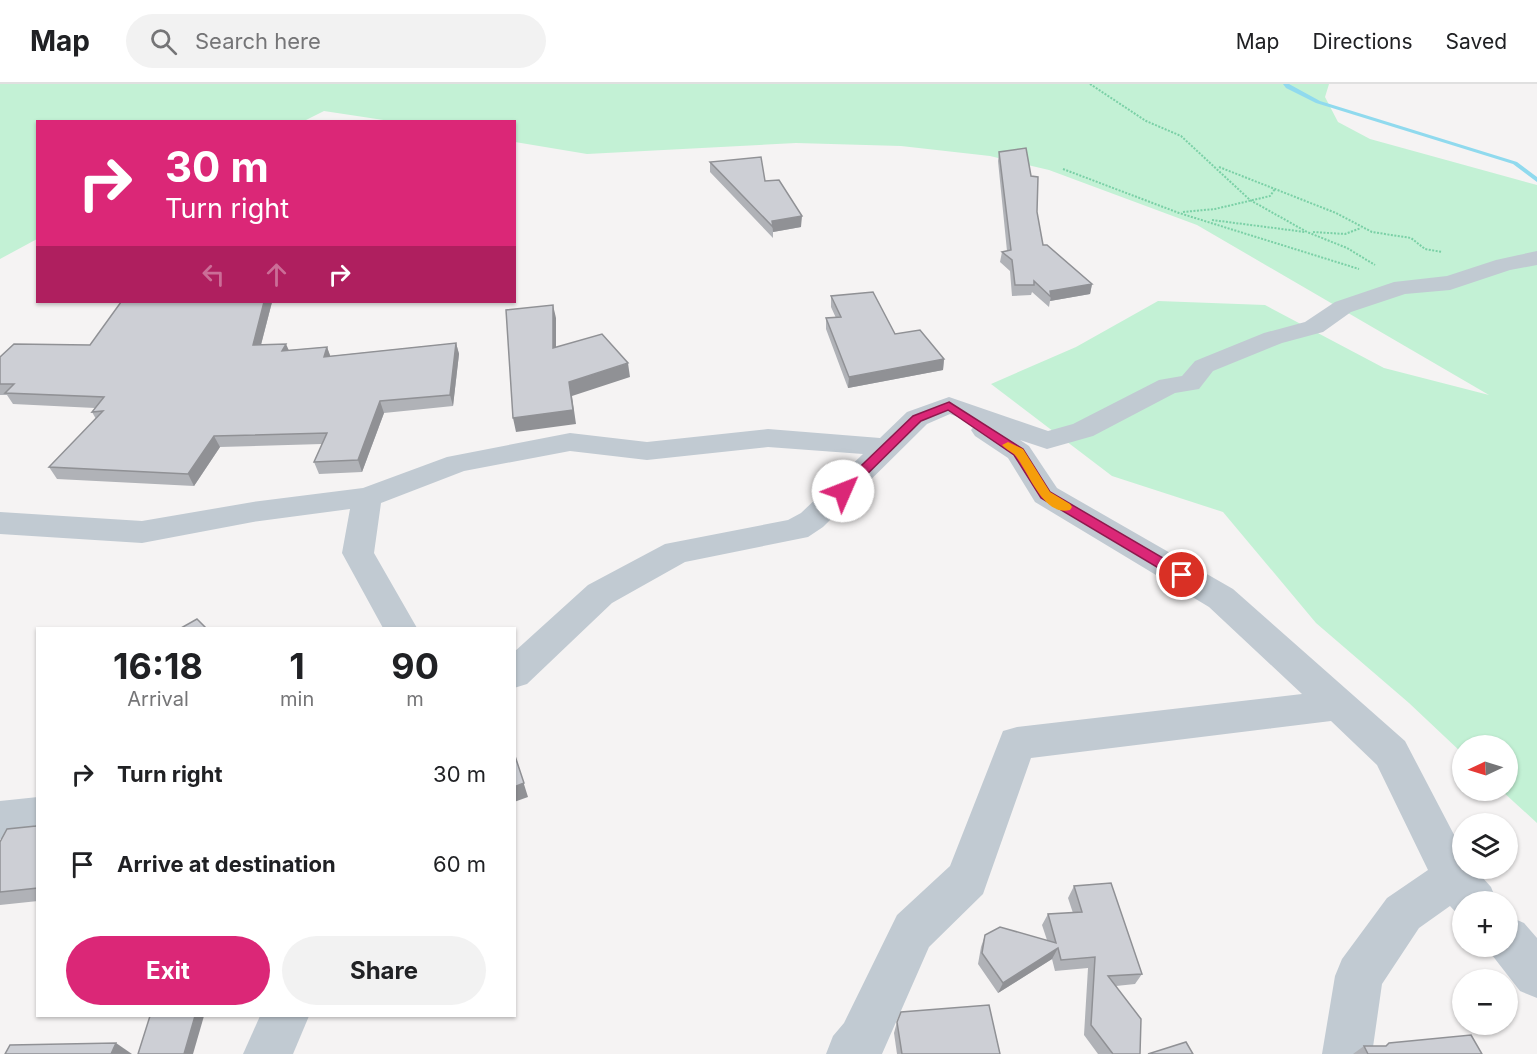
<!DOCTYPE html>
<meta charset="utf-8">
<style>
body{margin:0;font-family:Inter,sans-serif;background:#f2f2f2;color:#202124;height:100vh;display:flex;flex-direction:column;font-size:22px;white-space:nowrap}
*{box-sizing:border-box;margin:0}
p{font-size:20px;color:#757577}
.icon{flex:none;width:33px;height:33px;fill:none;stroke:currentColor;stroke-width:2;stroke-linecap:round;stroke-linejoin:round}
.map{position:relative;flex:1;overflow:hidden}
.panel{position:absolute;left:36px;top:543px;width:480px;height:390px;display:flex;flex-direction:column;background:#fff;border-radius:0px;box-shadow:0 2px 4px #0004}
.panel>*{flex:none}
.top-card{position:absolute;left:36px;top:36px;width:480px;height:183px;border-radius:0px;box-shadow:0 2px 4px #0004;background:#db2777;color:#fff;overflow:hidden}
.needle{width:39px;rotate:266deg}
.buttons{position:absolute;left:1452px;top:651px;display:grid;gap:12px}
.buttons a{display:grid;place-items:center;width:66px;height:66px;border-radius:50%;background:#fff;box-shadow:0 2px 4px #0004;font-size:30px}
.pin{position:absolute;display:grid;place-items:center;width:51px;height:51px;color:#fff;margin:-26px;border:3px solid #fff;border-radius:50%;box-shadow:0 2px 6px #0007}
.me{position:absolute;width:66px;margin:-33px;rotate:46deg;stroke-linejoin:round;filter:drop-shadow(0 0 4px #0008)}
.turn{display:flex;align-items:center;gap:21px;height:126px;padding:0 30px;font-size:27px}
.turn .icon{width:78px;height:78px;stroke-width:2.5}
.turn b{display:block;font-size:42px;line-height:51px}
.lanes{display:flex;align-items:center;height:57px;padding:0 30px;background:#0003;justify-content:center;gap:30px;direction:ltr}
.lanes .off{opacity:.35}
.eta{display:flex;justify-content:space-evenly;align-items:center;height:102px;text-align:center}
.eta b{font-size:36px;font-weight:700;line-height:42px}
.cta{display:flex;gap:12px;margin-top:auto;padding:12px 30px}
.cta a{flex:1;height:69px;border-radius:36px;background:#db2777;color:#fff;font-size:24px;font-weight:700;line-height:69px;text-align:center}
.cta a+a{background:#f2f2f2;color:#202124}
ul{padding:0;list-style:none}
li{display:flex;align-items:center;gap:18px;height:90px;padding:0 30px}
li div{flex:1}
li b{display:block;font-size:22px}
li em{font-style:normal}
header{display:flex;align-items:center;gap:36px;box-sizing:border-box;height:84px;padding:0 30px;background:#fff;border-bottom:2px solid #e0e0e0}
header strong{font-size:28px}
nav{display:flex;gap:33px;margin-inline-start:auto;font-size:21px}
.search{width:420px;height:54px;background:#f2f2f2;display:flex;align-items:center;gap:15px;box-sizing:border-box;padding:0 21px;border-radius:33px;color:#757577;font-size:22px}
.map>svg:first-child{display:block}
</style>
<header>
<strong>Map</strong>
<div class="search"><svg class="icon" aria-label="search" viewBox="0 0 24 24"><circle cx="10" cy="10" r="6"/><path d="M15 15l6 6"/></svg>Search here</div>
<nav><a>Map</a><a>Directions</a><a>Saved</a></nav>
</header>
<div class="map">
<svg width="1537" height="970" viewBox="0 0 1537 970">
<rect width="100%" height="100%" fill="#f5f3f3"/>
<!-- green -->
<polygon fill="#c3f1d5" points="0,0 1329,0 1325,13 1338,38 1370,55 1537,101 1537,739 1502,707 1508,706 1508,662 1462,662 1462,669 1409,619 1316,539 1223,428 1112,392 991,300 1076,263 1158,217 1265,221 1384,284 1489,311 1197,141 1049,86 990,72 901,62 796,59 587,70 515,58 514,38 390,37 324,27 302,38 38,38 37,155 0,175"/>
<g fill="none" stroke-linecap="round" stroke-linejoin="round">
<!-- stream -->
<polygon fill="#90daee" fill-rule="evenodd" points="1283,0 1289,0 1320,17 1517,78 1537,93 1537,98 1513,80 1316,19 1286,4"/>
<!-- path -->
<g stroke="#7ad0a6" stroke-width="2" stroke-dasharray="2 1.5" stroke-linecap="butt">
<polyline points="1090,0 1146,37 1181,52 1250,116 1307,148 1347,164 1375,181"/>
<polyline points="1219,83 1336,129 1372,148 1411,154 1425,165 1442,168"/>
<polyline points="1063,85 1179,129 1359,185"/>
<polyline points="1183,128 1215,125 1270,112 1275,105"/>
<polyline points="1212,136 1305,148"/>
<polyline points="1313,148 1345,150 1361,144"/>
</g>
<!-- minor -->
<g fill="#c1cad2" fill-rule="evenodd">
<polygon points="1537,167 1537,181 1510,186 1450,206 1405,210 1351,228 1323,248 1282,259 1213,287 1199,305 1175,309 1093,352 1047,365 1020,356 1029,362 1057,404 1233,505 1405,657 1462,766 1462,784 1474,784 1491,803 1497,818 1462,818 1462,835 1450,822 1419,844 1382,900 1372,970 1322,970 1335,892 1342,875 1387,814 1428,786 1377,681 1331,637 1031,674 983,810 929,863 882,970 826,970 833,952 844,939 897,831 950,782 1003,647 1017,643 1302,610 1209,523 1035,418 1008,374 975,352 971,346 976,340 950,330 927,340 823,443 808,453 685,478 612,519 527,600 514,604 514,568 588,501 665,460 788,436 801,429 863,370 768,363 647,376 570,367 464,387 381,419 374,469 417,544 383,544 342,469 350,425 253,438 142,459 0,450 0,428 142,437 253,418 363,404 447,373 570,349 647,358 768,345 880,354 907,328 949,313 1048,347 1073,340 1159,296 1182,292 1195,277 1264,249 1305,238 1335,218 1394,198 1447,192 1496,176"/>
<polygon points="38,713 38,751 0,755 0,717"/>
<polygon points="1508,832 1524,839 1537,854 1537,914 1520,907 1492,871 1488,862 1508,862"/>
<polygon points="260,932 309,932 293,970 243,970"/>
</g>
</g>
<!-- wall -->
<g fill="#b0b2b7">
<polygon points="999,68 1037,128 1043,161 1092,200 1090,210 1050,217 1049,223 1032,208 1031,211 1012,212 1010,187 1000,178 1002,168 1007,167 998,77"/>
<polygon points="710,78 765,97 801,143 773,148 773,154 710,88"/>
<polygon points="831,212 895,250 944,275 943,286 848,304 826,245 826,234 836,234 831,223"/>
<polygon points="272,218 261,261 289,266 327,263 330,272 456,259 459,270 453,322 384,329 362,388 319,390 314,378 322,360 220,363 194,402 57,395 49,383 96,335 92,328 95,324 13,320 7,311 0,311 0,273 90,261"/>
<polygon points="38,740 38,817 0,821 0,758 36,742"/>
<polygon points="1074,802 1142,890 1135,900 1116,902 1140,970 1098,970 1084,951 1088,884 1055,887 1052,875 998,909 978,880 981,863 985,851 1047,856 1042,841 1048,830 1073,829 1068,814"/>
<polygon points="897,938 1000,970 897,970 894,949"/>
<polygon points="1364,962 1482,970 1353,970"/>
</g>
<!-- shaded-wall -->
<g fill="#909195">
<polygon points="802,132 801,143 773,148 772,137"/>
<polygon points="1092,200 1090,210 1050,217 1051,213 1050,207"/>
<polygon points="264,218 272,218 258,272 253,261"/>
<polygon points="553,221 556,234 556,278 553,264"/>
<polygon points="456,259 459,270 453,322 450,311"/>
<polygon points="286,260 291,271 282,267"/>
<polygon points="327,263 331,274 324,273"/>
<polygon points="944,275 943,286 848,304 849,293"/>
<polygon points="628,279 630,293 572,312 576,340 516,348 513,334 569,298"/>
<polygon points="380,317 384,329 362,388 358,376"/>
<polygon points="214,352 220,363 194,402 188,390"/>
<polygon points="514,668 528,713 514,718"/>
<polygon points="1058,864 1052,875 998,909 1003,899"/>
<polygon points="195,932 204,932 193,970 184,970"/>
<polygon points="116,959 132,970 111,970"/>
</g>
<!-- building -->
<g fill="#cdcfd5" stroke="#909195" stroke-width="1.5">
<polygon points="1026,64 1031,92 1038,93 1037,128 1043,161 1047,161 1092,200 1050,207 1051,213 1034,197 1034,201 1015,201 1012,176 1002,168 1011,166 999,68"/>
<polygon points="761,73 765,97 779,96 802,132 772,137 773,143 710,78"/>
<polygon points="873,208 895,250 920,246 944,275 849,293 826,234 841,233 831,212"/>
<polygon points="121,218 264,218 253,261 286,260 282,267 327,263 324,273 456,259 450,311 380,317 358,376 314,378 327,349 214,352 188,390 49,383 103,327 92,328 104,313 5,309 14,300 0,300 0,273 14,260 90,261"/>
<polygon points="553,221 553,264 602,250 628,279 569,298 573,326 513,334 506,226"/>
<polygon points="197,535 206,544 181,544"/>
<polygon points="514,669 524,699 514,703"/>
<polygon points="38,740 38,804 0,808 0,758 7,745 36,742"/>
<polygon points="1111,799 1142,890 1108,892 1141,935 1140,970 1113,970 1091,941 1095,873 1061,876 1058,864 1003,899 982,869 985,851 1000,843 1056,859 1048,830 1082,828 1074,802"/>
<polygon points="989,921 1000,970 902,970 897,938 901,928"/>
<polygon points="150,932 195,932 184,970 138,970"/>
<polygon points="1471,951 1482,970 1368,970 1364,962 1386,962 1389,959"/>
<polygon points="1186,958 1193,970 1148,970"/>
<polygon points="116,959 111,970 5,970 10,961"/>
</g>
<!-- route -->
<polygon fill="#db2777" stroke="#8e194d" stroke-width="1.5" points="949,318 1023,365 1050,408 1187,488 1189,491 1187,495 1177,495 1041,414 1014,371 948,326 921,337 847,410 838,410 836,407 838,404 913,332"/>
<!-- slow -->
<path fill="#f59e0b" d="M1008,358L1023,365L1050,408L1070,420L1072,423L1070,426C1042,433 1028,385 1014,370C1010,367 1006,365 1002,361Z"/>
</svg>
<div class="buttons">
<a><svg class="needle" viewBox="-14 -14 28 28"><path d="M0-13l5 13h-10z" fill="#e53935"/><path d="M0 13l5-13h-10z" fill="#757577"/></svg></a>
<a><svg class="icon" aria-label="layers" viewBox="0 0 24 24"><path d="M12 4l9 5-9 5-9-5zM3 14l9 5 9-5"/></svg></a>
<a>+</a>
<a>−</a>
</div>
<div class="pin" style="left:1182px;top:491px;background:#d93025"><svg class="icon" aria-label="arrive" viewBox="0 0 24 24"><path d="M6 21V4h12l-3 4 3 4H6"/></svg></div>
<svg class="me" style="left:843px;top:407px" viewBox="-20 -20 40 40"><circle r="19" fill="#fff"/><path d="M0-13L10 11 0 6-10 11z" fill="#db2777"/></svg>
<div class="top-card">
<div class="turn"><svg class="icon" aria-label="right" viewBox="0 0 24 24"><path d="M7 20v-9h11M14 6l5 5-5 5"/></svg><div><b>30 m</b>Turn right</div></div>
<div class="lanes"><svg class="icon off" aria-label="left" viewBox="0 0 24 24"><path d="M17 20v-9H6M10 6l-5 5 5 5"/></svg><svg class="icon off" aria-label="ahead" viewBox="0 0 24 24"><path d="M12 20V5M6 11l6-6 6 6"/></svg><svg class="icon" aria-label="right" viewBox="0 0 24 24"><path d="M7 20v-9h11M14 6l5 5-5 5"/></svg></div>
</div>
<section class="panel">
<div class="eta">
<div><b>16:18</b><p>Arrival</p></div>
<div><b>1</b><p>min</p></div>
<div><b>90</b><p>m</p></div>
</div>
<ul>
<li><svg class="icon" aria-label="right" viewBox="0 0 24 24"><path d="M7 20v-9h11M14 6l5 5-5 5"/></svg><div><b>Turn right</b></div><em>30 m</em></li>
<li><svg class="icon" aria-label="arrive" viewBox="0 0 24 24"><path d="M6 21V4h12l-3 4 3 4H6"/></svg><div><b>Arrive at destination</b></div><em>60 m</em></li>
</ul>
<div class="cta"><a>Exit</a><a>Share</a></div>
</section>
</div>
